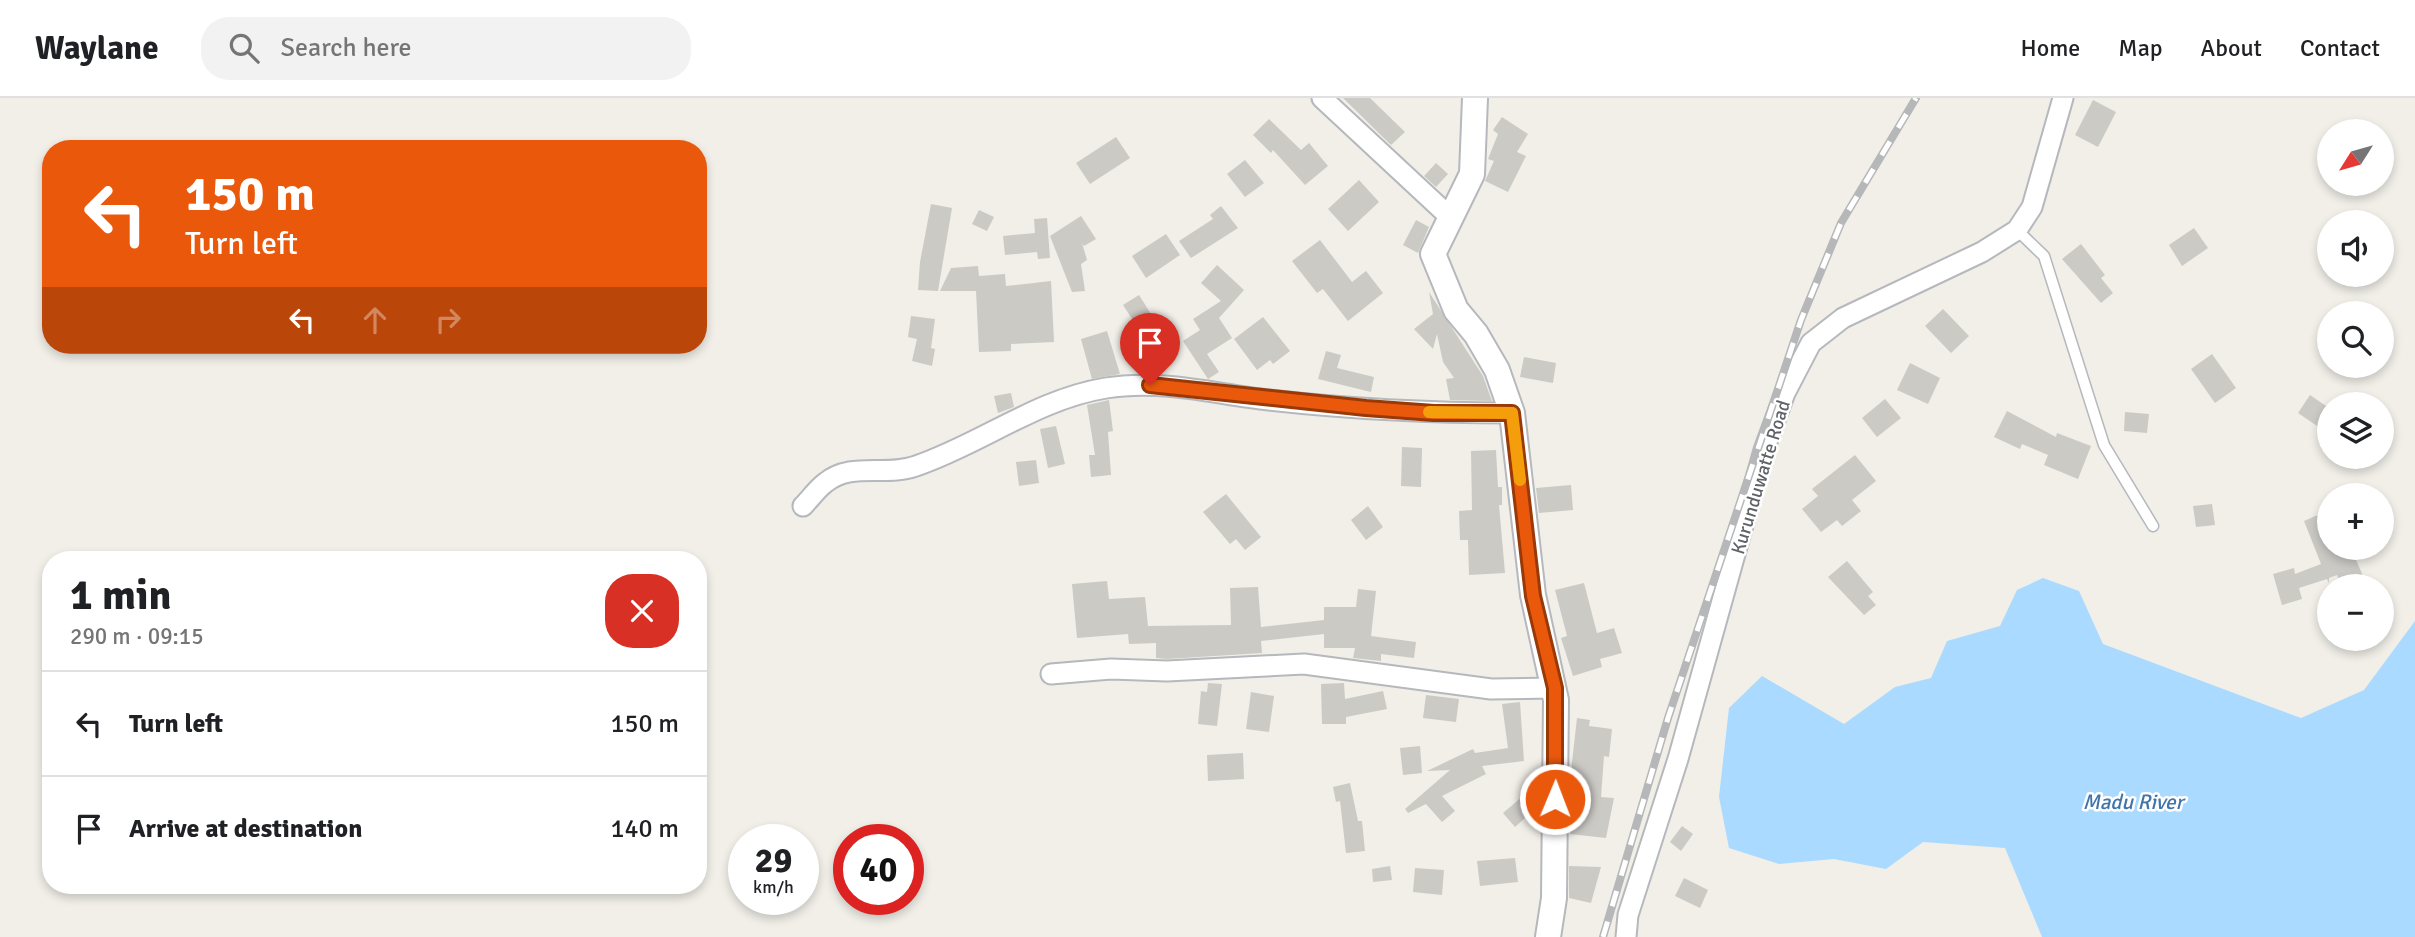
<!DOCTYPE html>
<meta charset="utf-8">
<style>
body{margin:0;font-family:Signika,sans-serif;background:#f2f2f2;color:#202124;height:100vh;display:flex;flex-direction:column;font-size:26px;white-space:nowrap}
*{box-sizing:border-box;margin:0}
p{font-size:23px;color:#757577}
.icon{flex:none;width:38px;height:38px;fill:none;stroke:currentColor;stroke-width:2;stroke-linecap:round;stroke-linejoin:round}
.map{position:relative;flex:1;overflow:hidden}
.sheet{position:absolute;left:42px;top:453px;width:665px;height:343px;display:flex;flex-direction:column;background:#fff;border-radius:28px;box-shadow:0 4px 10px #0003}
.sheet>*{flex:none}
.hud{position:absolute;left:42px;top:42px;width:665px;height:214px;border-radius:28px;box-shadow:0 4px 10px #0003;background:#ea580c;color:#fff;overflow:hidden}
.needle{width:46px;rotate:233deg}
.controls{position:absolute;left:2317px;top:21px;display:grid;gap:14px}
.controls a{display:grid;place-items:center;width:77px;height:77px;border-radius:50%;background:#fff;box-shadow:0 4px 10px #0003;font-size:35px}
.speed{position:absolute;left:728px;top:726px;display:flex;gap:14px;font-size:35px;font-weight:700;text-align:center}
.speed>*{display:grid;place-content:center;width:91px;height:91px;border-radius:50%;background:#fff;box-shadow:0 4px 10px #0003;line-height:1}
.speed small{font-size:18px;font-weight:400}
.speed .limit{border:10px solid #d22;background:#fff;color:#111}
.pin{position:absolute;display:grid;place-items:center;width:60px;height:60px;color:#fff;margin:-72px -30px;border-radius:50% 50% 50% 0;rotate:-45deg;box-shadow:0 0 7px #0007}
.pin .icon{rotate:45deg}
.me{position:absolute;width:77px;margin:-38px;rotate:1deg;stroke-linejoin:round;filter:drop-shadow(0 0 5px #0008)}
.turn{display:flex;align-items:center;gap:24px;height:147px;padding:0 28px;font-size:32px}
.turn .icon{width:91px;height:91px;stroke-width:2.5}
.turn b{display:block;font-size:49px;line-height:60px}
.lanes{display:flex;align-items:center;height:66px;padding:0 28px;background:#0003;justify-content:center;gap:35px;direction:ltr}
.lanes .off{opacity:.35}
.round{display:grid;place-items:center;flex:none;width:74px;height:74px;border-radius:28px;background:#f2f2f2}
.summary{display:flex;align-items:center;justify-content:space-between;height:119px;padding:0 28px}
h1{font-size:42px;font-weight:700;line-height:52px}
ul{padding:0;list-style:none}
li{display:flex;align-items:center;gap:21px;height:105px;padding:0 28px;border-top:2px solid #e0e0e0}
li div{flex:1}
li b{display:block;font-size:26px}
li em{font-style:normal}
header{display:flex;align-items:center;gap:42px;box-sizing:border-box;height:98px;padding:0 35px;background:#fff;border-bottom:2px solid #e0e0e0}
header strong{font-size:33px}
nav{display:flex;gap:38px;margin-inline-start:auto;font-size:24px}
.search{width:490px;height:63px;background:#f2f2f2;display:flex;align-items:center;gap:18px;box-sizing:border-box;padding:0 24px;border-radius:28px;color:#757577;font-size:26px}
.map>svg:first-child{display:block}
</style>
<header>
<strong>Waylane</strong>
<div class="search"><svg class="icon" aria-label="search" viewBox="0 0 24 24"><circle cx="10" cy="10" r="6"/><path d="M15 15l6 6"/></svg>Search here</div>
<nav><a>Home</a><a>Map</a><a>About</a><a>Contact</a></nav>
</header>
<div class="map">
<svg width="2415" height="839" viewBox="0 0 2415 839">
<rect width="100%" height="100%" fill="#f1efe8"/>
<!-- water -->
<polygon fill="#aadaff" points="2043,480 2079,493 2103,546 2301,620 2364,592 2415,523 2415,839 2042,839 2005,750 1923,744 1886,771 1834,761 1779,766 1729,750 1719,699 1729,610 1762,578 1844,626 1895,589 1931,580 1947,543 2000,528 2017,492"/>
<!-- building -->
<g fill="#cccac5">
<polygon points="1343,0 1370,0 1405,34 1391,47"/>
<polygon points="2093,2 2116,14 2098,49 2075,37"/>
<polygon points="1502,19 1528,36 1517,54 1526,58 1508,94 1485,83 1494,63 1488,61 1498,36 1493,32"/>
<polygon points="1269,21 1301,52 1309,45 1328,68 1305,87 1273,52 1271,55 1253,37"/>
<polygon points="1116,39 1130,60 1090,86 1076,65"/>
<polygon points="1245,62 1264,85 1245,99 1227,76"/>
<polygon points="1436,65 1448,76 1436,89 1424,78"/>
<polygon points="1359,82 1379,104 1348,133 1328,111"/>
<polygon points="931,106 952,110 938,193 918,192 920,164"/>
<polygon points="1221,108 1238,130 1191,160 1179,143 1213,121 1210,117"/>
<polygon points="979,112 994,119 987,133 972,126"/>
<polygon points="1081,118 1096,141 1084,148 1082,145 1087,162 1081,166 1085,193 1072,194 1050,138"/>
<polygon points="1047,120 1050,160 1038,161 1037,154 1005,157 1003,138 1035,135 1034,121"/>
<polygon points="1416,122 1429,129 1418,155 1403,147"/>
<polygon points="2194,130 2208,150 2182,168 2169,147"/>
<polygon points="1166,136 1180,157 1146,180 1132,158"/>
<polygon points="1320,142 1352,184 1366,173 1383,195 1348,223 1323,191 1317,195 1292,163"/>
<polygon points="2081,146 2105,177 2101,180 2113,195 2101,205 2062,161"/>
<polygon points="1217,167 1244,192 1219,220 1232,240 1207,256 1219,274 1208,281 1183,243 1200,232 1193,221 1221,203 1201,185"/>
<polygon points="978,168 979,178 1005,176 1006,188 1051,183 1054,244 1011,246 1011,253 979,254 976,193 940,193 951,170"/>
<polygon points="1429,194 1483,278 1492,303 1450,302 1446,281 1454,280 1443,264 1437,236 1433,251 1414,231 1433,216"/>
<polygon points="1139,197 1173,251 1158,261 1123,207"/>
<polygon points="1943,211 1969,238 1951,255 1925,228"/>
<polygon points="911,218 935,221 931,250 935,251 932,268 912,263 917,241 908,239"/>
<polygon points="1263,219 1290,253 1273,266 1270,262 1257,272 1234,241"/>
<polygon points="1107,233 1120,276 1092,281 1081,241"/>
<polygon points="1326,253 1341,257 1337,270 1374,279 1371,294 1318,281"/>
<polygon points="2212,256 2236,290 2215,305 2191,271"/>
<polygon points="1524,259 1556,265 1553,285 1520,279"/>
<polygon points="1910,265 1940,280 1928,306 1897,292"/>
<polygon points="1011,295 1014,309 998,315 994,298"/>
<polygon points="2310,297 2329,310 2329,336 2298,315"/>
<polygon points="1885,301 1901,320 1877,339 1862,320"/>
<polygon points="1109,302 1113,333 1108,334 1111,377 1091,379 1089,357 1095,357 1087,307"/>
<polygon points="2007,313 2056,339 2057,335 2091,348 2078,381 2044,367 2048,357 2022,346 2020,351 1994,339"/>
<polygon points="2125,314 2149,316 2147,335 2124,333"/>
<polygon points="1056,328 1065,366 1048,370 1040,331"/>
<polygon points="1402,349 1422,350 1421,389 1401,388"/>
<polygon points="1496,352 1498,389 1502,389 1502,407 1499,407 1505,475 1469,477 1468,442 1460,442 1459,413 1472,412 1471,353"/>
<polygon points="1855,357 1876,383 1852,402 1861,413 1842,428 1837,422 1821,434 1802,411 1818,398 1812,391"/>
<polygon points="1036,362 1039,385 1019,388 1016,364"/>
<polygon points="1571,387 1573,412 1539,415 1536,390"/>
<polygon points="1226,396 1261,439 1245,452 1236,441 1230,446 1203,414"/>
<polygon points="2212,406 2215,427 2196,429 2193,408"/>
<polygon points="1368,408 1383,429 1366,442 1351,422"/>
<polygon points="2329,412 2329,450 2351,450 2363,478 2342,487 2337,477 2329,480 2329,485 2327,481 2299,490 2302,501 2282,507 2273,476 2294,470 2295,476 2321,466 2304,423"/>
<polygon points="1847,463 1873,494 1868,498 1876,507 1864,517 1828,479"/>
<polygon points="1107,483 1109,501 1145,499 1148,528 1231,527 1230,490 1258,489 1261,529 1324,522 1324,509 1356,509 1358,491 1376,493 1371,538 1416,544 1414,560 1381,556 1381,563 1353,560 1355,550 1324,550 1324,536 1261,543 1262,555 1167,561 1156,560 1156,545 1129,546 1128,536 1077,540 1072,486"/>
<polygon points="1584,485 1597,535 1614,530 1622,555 1600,561 1602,569 1573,578 1561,540 1567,538 1555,492"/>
<polygon points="1208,585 1222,586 1217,628 1198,626 1201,593 1207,594"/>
<polygon points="1344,585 1345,601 1383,593 1387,611 1346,619 1346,626 1322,626 1321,586"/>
<polygon points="1251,594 1274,598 1269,634 1246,631"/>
<polygon points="1426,597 1459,601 1456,624 1423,620"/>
<polygon points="1520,604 1524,663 1482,668 1486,676 1442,698 1455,713 1442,724 1426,706 1408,715 1405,711 1450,672 1427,673 1473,651 1475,655 1508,650 1502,606"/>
<polygon points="1577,620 1590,622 1589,628 1612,631 1609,659 1604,658 1601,699 1614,700 1606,740 1570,736 1572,717 1582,718 1586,684 1570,682"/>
<polygon points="1420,648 1422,675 1403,677 1400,650"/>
<polygon points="1243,655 1244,681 1208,683 1207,657"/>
<polygon points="1350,685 1358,723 1362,723 1365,753 1346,755 1340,703 1336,704 1333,689"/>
<polygon points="1529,693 1540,707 1515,729 1503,715"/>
<polygon points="1682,728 1693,736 1681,753 1670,744"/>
<polygon points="1515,760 1518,784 1480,788 1477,763"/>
<polygon points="1390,768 1392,782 1373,784 1372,771"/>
<polygon points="1569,768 1601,769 1591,805 1569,800"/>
<polygon points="1415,770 1444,772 1442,797 1413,794"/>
<polygon points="1684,780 1708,792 1700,810 1675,798"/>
</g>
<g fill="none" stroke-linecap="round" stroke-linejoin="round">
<defs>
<polyline id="service" points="2017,132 2044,158 2104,347 2153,428"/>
<g id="minor">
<polyline points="1322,0 1451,120"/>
<path d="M803,408C810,401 817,391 825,385C851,363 886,379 916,368C981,346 1037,301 1106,290C1162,281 1214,296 1269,302C1350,311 1431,315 1512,315"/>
<polyline points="1051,576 1111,571 1167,573 1304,566 1491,591 1555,590"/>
<polyline points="1626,839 1628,817 1678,661 1764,352 1785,295 1811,245 1843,220 1982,154 2017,132 2032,109 2063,0"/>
</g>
<polyline id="tertiary" points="1475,0 1472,76 1433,156 1456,212 1476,236 1497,272 1512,315 1533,497 1556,602 1554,800 1548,839"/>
</defs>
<!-- service casing -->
<use href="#service" stroke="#b5b8bc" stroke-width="13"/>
<!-- minor casing -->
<use href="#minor" stroke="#b5b8bc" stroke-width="23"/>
<!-- tertiary casing -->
<use href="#tertiary" stroke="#b5b8bc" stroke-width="28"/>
<!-- service -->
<use href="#service" stroke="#fff" stroke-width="10"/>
<!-- minor -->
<use href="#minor" stroke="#fff" stroke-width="19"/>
<!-- tertiary -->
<use href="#tertiary" stroke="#fff" stroke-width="24"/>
<defs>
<polyline id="rail" points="1603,839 1668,620 1801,222 1841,125 1916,0"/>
</defs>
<!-- rail casing -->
<use href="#rail" stroke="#b6b7b8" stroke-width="8"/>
<!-- rail -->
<use href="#rail" stroke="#fff" stroke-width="5" stroke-dasharray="16" stroke-linecap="butt"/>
</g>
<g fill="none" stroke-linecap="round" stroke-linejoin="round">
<defs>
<polyline id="route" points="1150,287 1366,310 1434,315 1512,315 1533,498 1555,590 1555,701"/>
</defs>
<!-- route casing -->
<use href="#route" stroke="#983908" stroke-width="18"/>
<!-- route -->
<use href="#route" stroke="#ea580c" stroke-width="12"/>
<!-- slow -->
<polyline stroke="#f59e0b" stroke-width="12" points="1429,314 1512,315 1520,382"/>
</g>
<g text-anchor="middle" stroke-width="5" stroke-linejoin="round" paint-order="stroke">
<!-- street labels -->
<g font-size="19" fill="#5f6368" stroke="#fff">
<text transform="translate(1760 379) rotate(-73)" y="7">Kurunduwatte Road</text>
</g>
<!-- water labels -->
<g font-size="21" font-style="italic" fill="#4174aa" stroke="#fff">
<text x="2133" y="711">Madu River</text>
</g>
</g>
</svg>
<div class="controls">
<a><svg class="needle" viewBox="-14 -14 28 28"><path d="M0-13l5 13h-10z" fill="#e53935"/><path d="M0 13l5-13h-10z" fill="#757577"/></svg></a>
<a><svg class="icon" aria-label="sound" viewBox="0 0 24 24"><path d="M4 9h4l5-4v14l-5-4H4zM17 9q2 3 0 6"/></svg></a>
<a><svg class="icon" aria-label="search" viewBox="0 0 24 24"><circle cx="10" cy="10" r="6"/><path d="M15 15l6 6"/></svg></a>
<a><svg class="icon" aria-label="layers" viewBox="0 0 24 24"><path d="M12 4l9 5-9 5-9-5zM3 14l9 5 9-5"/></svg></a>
<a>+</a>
<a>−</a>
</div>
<div class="speed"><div>29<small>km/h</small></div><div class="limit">40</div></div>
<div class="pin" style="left:1150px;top:287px;background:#d93025"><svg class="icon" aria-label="arrive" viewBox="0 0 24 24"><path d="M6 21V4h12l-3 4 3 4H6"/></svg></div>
<svg class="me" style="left:1555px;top:701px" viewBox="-20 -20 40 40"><circle r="17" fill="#ea580c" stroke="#fff" stroke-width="3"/><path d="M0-11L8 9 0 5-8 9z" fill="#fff"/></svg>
<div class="hud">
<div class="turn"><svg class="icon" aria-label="left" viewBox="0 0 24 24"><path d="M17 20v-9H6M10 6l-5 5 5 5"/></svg><div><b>150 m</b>Turn left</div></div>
<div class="lanes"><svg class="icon" aria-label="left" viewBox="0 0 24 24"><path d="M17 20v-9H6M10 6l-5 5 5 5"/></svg><svg class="icon off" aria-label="ahead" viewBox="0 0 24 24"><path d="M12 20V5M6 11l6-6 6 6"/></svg><svg class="icon off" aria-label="right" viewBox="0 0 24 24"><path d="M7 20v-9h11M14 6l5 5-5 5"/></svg></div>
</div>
<section class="sheet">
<div class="summary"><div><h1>1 min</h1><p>290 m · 09:15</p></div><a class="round" style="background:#d93025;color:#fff"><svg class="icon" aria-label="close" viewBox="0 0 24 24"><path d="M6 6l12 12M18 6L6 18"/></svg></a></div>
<ul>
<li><svg class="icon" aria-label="left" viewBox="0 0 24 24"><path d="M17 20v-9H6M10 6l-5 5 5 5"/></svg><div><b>Turn left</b></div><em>150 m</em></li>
<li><svg class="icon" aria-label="arrive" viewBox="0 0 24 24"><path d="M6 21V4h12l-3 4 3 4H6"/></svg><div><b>Arrive at destination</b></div><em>140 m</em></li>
</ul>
</section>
</div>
